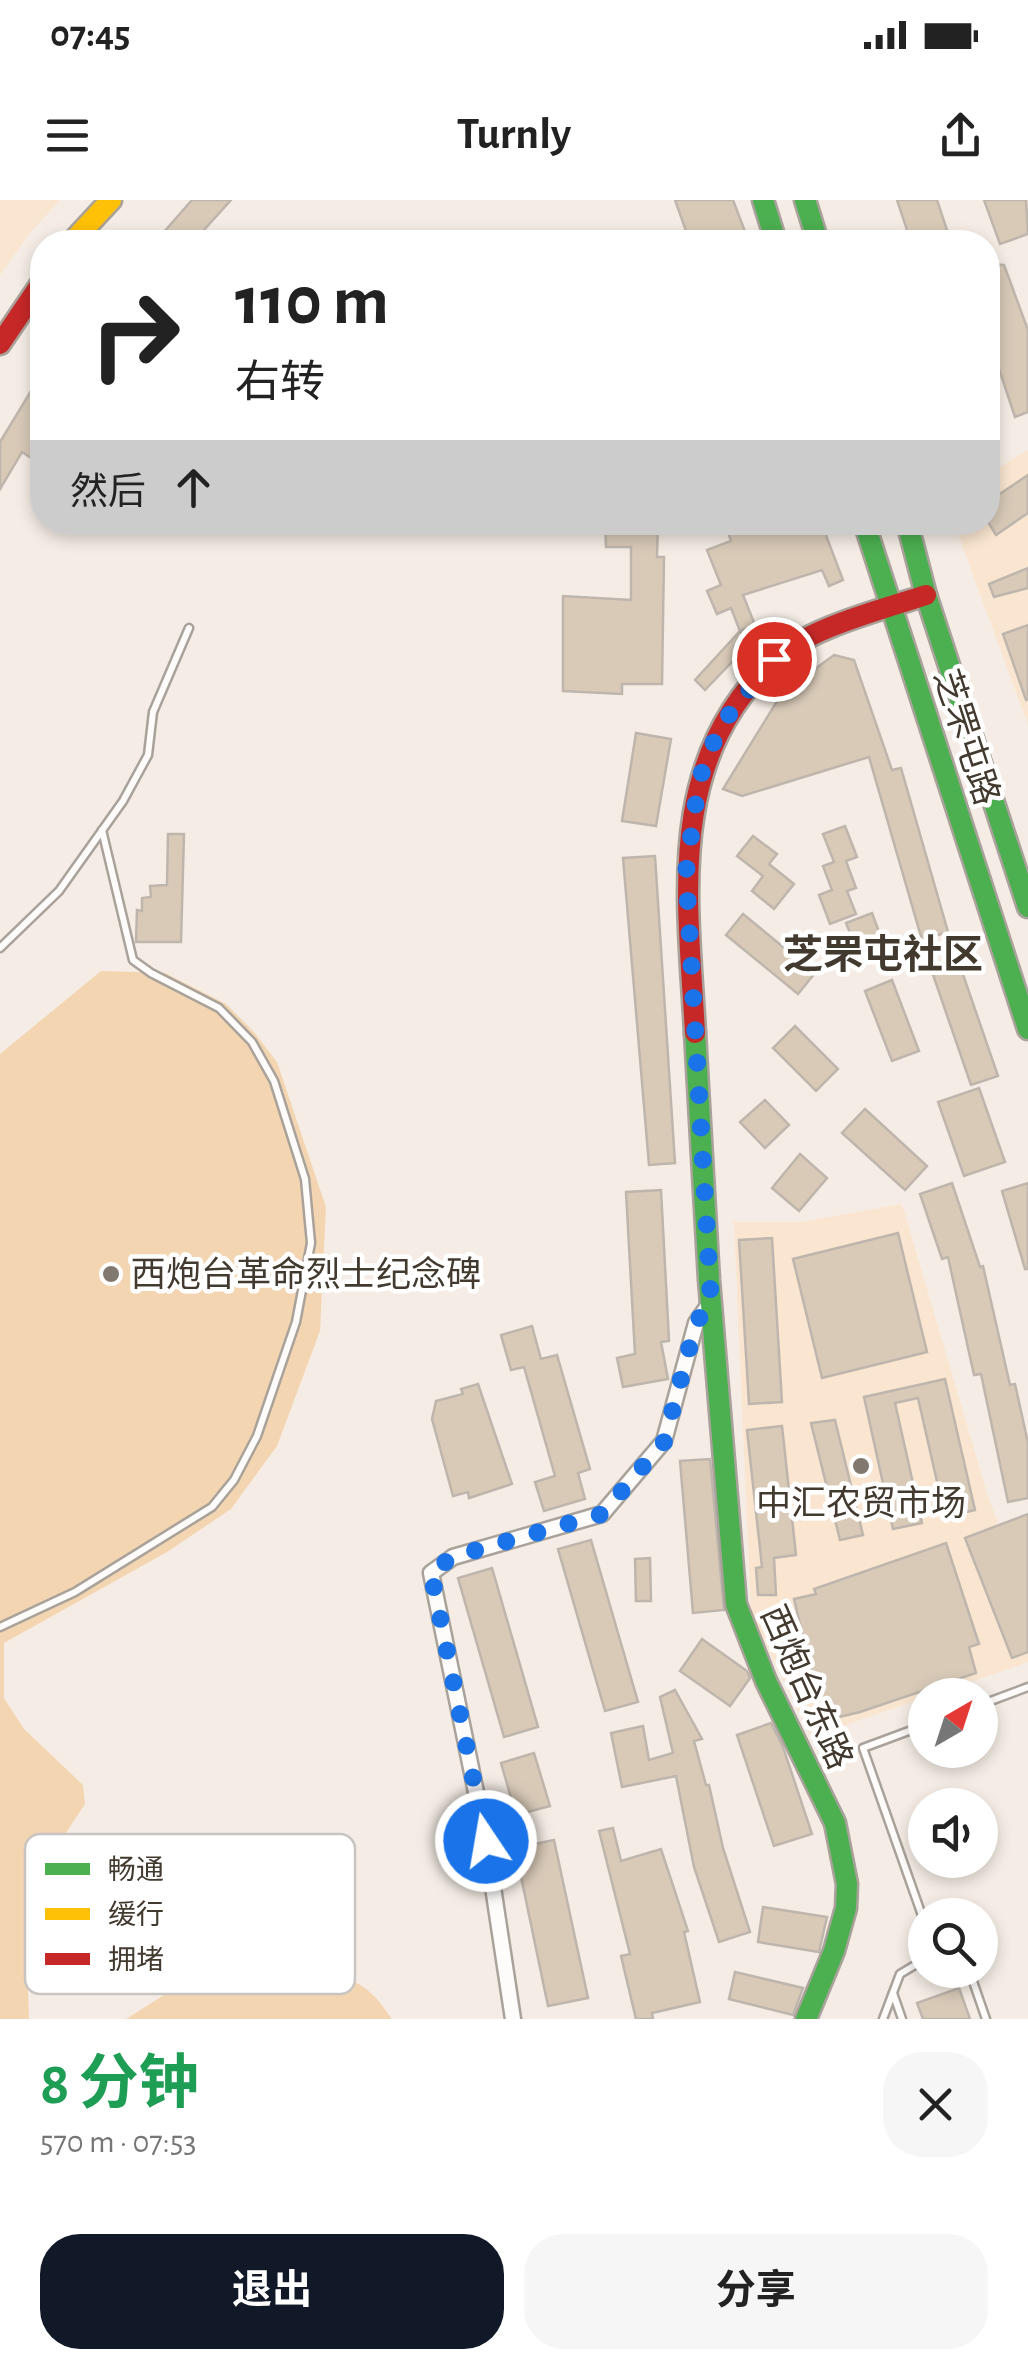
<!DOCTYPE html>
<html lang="zh">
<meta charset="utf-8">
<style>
body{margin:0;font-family:"Alegreya Sans","Noto Sans SC",sans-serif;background:#f6f6f6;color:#222;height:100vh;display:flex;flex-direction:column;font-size:38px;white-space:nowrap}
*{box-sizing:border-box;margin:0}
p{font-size:32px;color:#767676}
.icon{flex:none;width:55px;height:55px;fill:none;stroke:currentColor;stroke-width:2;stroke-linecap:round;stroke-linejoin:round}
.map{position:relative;height:1819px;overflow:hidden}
.sheet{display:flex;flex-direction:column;background:#fff;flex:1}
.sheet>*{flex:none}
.guide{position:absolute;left:30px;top:30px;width:970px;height:305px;border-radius:40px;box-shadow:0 5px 15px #0003;background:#fff;color:#222;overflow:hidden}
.needle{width:65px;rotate:39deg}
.controls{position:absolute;left:908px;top:1478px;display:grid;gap:20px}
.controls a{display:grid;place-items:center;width:90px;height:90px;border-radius:50%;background:#fff;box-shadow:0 5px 15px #0003;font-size:50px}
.pin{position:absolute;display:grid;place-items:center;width:85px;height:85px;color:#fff;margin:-42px;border:5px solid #fff;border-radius:50%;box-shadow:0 2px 10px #0007}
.me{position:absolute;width:110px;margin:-55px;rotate:348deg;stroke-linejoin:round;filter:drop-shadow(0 0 8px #0008)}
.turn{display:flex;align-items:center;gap:35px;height:210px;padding:0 40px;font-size:45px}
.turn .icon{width:130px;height:130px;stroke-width:2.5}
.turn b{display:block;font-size:70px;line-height:85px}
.then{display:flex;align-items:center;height:95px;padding:0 40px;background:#0003;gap:20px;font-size:38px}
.round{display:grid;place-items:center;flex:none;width:105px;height:105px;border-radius:40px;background:#f6f6f6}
.overview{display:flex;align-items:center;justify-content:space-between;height:170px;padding:0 40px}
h1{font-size:60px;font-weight:700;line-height:75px;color:#1e9e55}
.cta{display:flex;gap:20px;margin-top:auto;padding:20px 40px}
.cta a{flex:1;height:115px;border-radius:40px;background:#111827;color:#fff;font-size:40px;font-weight:700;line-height:115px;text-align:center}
.cta a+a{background:#f6f6f6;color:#222}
.status{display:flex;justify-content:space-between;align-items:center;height:70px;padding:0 50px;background:#fff;direction:ltr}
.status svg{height:28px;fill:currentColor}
header{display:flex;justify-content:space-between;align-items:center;height:130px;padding:0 40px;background:#fff;font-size:45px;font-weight:700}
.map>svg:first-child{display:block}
</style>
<div class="status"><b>07:45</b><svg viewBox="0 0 49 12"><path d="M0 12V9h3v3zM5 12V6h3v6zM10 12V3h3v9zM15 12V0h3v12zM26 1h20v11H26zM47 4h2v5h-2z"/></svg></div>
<header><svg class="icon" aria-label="menu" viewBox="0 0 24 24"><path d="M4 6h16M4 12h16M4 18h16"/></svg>Turnly<svg class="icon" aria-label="share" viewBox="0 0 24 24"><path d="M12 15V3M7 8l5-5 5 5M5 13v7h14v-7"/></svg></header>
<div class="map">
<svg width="1028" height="1819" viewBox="0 0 1028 1819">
<rect width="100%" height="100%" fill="#f5ede5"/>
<!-- built -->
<g fill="#fae6d0">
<polygon points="0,0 60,0 30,33 0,75"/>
<polygon points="1028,250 1028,525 954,323 988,322 988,274"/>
<polygon points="902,1004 989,1300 1028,1399 1028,1462 811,1537 751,1415 734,1022 801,1022"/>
</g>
<!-- green -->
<g fill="#f4d5b1">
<polygon points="101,771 165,773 226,804 253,831 277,862 326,1007 320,1131 277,1246 231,1309 167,1352 4,1443 4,1498 24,1529 83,1585 85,1604 42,1669 25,1705 29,1819 0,1819 0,854"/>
<path d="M247,1754C286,1763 342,1766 372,1794C380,1801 386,1811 392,1819H126L194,1776Z"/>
</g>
<!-- building -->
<g fill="#d9cab8" stroke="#beb6ad" stroke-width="2.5">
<polygon points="192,0 231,0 193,42 174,42 163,33"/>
<polygon points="675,0 733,0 749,42 690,42"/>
<polygon points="897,0 937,0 951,42 911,42"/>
<polygon points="984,0 1026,0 1028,34 1000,44"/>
<polygon points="988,64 1004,65 1028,130 1028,212 1015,217 988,136"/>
<polygon points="42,173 42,240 31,258 22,252 0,289 0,242"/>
<polygon points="1028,275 1028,313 996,335 988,322 988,302"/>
<polygon points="605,322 658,322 657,357 664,357 662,484 622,484 622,494 563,491 563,396 631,400 631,347 606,347"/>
<polygon points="725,322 821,322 843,380 829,386 822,370 743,395 755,425 740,431 731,408 717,414 707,391 721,385 707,350 731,341"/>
<polygon points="1028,368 1028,388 994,397 989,384"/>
<polygon points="1028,425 1028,499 1026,500 1003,434"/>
<polygon points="740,431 751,442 705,490 695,480"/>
<polygon points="834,455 854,460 892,570 901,568 948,732 922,740 869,557 742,596 723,589 782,493"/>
<polygon points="636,533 671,539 656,626 622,621"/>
<polygon points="845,626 857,657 846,661 856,688 847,691 856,714 830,724 819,695 832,690 823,666 834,662 823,634"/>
<polygon points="168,634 184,634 181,742 136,742 137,710 142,711 142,698 151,697 150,686 167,685"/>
<polygon points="753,636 777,654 769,664 794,684 774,709 752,691 763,676 737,656"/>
<polygon points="655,656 675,963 649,965 623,658"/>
<polygon points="872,713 882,740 857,750 846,723"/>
<polygon points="743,714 815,773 798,794 726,735"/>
<polygon points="957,757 998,876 971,885 930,766"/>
<polygon points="892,780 919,851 892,861 865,791"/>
<polygon points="795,826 838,869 816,891 773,848"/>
<polygon points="979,888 1005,962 964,976 938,902"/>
<polygon points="765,900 789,925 765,948 740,922"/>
<polygon points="865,909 927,966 905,990 842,933"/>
<polygon points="800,954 827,978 799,1011 772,988"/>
<polygon points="952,983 980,1067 983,1066 1010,1185 1015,1184 1028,1243 1028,1298 1008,1302 981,1174 974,1175 948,1057 942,1059 920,994"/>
<polygon points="1028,983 1028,1069 1025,1069 1002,991"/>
<polygon points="661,990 669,1141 661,1142 668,1179 623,1187 617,1158 635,1154 626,992"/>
<polygon points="898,1033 927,1152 822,1178 793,1059"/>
<polygon points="772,1038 782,1202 749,1204 739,1040"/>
<polygon points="532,1126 541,1159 557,1155 590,1269 578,1273 585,1299 544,1311 535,1282 555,1276 524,1167 511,1170 501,1135"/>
<polygon points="945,1179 975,1310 945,1317 918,1198 895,1203 922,1323 893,1329 864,1197"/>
<polygon points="478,1184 512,1284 469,1298 468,1292 453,1296 432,1219 436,1201 463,1194 461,1189"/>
<polygon points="835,1220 863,1335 840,1340 811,1223"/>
<polygon points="782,1226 796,1355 774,1358 776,1395 758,1395 756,1368 762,1367 747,1230"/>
<polygon points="710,1259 724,1410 693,1413 680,1261"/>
<polygon points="1028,1314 1028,1452 1012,1458 965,1338"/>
<polygon points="591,1340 638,1502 605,1511 558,1349"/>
<polygon points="946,1343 979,1444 969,1447 976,1473 860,1512 823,1521 794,1399 816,1394 814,1389"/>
<polygon points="650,1358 651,1401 636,1401 635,1359"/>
<polygon points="492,1368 538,1527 504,1537 458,1378"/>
<polygon points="702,1439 747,1471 750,1478 730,1506 680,1471"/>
<polygon points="675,1490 702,1539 694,1541 706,1585 709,1585 723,1648 750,1732 719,1742 694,1667 676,1576 622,1587 611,1533 643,1526 649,1560 673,1553 660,1497"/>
<polygon points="771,1523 783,1547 812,1634 774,1646 737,1535"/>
<polygon points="534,1553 550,1606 516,1615 501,1563"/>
<polygon points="613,1628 621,1661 661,1649 688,1731 684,1732 700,1802 652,1813 653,1819 636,1819 621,1756 630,1754 599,1631"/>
<polygon points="554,1640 588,1798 548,1806 515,1648"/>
<polygon points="763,1707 827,1717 819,1752 758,1742"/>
<polygon points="735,1772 803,1788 793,1815 729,1799"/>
<polygon points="959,1788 970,1819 923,1819 917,1803"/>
</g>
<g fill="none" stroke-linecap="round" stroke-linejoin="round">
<defs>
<g id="lane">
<polyline points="0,748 59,691 123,601 148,555 153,512 189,428"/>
<polyline points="0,1427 75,1392 212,1307 234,1280 257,1236 296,1122 311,1043 305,979 274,881 252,842 219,808 151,773 133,760 102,630"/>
<polyline points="980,1505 1028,1487"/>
<polyline points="925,1525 863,1548 925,1724"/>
<polyline points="969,1770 986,1819"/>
<polyline points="893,1793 902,1819"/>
<polyline points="883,1819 900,1774 925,1759"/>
</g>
<polyline id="street" points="513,1819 486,1641 431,1373 453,1357 602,1314 664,1241 696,1123 710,1103"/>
<g id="fast">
<polyline points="763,0 776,42"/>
<polyline points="805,0 818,42"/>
<polyline points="864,322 1028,829"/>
<polyline points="907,322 926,395 1028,707"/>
<polyline points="695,833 709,1080 736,1404 766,1481 835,1623 847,1684 846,1708 834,1751 806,1819"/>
</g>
<polyline id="slow" points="72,42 111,0"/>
<g id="jam">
<polyline points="0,144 42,82"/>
<path d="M695,833C688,700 665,562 773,461C807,428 881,410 926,395"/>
</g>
</defs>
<!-- lane casing -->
<use href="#lane" stroke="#a9a29a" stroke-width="11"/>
<!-- street casing -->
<use href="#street" stroke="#a9a29a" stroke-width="19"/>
<!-- fast casing -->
<use href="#fast" stroke="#a9a29a" stroke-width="25"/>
<!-- slow casing -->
<use href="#slow" stroke="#a9a29a" stroke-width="25"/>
<!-- jam casing -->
<use href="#jam" stroke="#a9a29a" stroke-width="25"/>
<!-- lane -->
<use href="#lane" stroke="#fefcfb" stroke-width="6"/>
<!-- street -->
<use href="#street" stroke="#fefcfb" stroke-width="14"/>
<!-- fast -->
<use href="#fast" stroke="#4caf50" stroke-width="20"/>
<!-- slow -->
<use href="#slow" stroke="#ffc107" stroke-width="20"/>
<!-- jam -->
<use href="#jam" stroke="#c62828" stroke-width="20"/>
</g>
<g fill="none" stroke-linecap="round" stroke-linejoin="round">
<!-- route -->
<polyline stroke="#1a73e8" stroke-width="18" stroke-dasharray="0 32.4" points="486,1641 431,1373 452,1357 602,1314 664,1242 696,1123 711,1101 686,672 699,580 720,526 774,459"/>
</g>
<!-- markers -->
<g fill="#81796f" stroke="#fff" stroke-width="4">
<circle cx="111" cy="1074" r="10"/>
<circle cx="861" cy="1266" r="10"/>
</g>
<g text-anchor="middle" stroke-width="9" stroke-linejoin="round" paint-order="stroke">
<!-- street labels -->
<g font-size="35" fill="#433a2f" stroke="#fff">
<text transform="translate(967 537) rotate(72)" y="12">芝罘屯路</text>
<text transform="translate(807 1487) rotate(66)" y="12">西炮台东路</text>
</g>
<!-- poi labels -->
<g font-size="35" fill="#433a2f" stroke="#fff" text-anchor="start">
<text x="131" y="1086">西炮台革命烈士纪念碑</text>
<text x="861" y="1315" text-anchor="middle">中汇农贸市场</text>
</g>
<!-- quarter labels -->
<g font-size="40" font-weight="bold" fill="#433a2f" stroke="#fff">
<text x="883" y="768">芝罘屯社区</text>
</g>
</g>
<!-- legend -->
<rect x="25" y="1634" width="330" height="160" rx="15" fill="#fff" stroke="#c7c4c1" stroke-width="2.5"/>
<rect x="45" y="1663" width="45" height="12" fill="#4caf50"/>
<rect x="45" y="1708" width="45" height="12" fill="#ffc107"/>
<rect x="45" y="1753" width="45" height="12" fill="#c62828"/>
<g font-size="28" fill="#433a2f">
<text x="108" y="1679">畅通</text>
<text x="108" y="1724">缓行</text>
<text x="108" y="1769">拥堵</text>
</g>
</svg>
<div class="controls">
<a><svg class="needle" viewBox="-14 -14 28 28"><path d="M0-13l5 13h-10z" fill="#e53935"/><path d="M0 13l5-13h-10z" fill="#767676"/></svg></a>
<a><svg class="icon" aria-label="sound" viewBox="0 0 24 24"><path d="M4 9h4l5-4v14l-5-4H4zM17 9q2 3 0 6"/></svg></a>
<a><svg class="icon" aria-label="search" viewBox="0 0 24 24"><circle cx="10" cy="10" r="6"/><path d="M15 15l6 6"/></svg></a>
</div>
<div class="pin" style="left:774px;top:459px;background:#d93025"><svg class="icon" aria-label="arrive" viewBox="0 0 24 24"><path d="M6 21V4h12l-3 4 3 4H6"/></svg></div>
<svg class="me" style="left:486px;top:1641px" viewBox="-20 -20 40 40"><circle r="17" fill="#1a73e8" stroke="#fff" stroke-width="3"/><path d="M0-11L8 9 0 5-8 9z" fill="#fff"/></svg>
<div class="guide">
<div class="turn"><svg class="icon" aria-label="right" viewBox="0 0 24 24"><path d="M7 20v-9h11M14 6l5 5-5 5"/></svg><div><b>110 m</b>右转</div></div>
<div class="then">然后<svg class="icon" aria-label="ahead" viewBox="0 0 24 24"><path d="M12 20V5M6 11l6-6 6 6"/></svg></div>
</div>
</div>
<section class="sheet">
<div class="overview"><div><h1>8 分钟</h1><p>570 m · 07:53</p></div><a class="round"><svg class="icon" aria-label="close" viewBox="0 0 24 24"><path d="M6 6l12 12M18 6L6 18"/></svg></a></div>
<div class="cta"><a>退出</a><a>分享</a></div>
</section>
